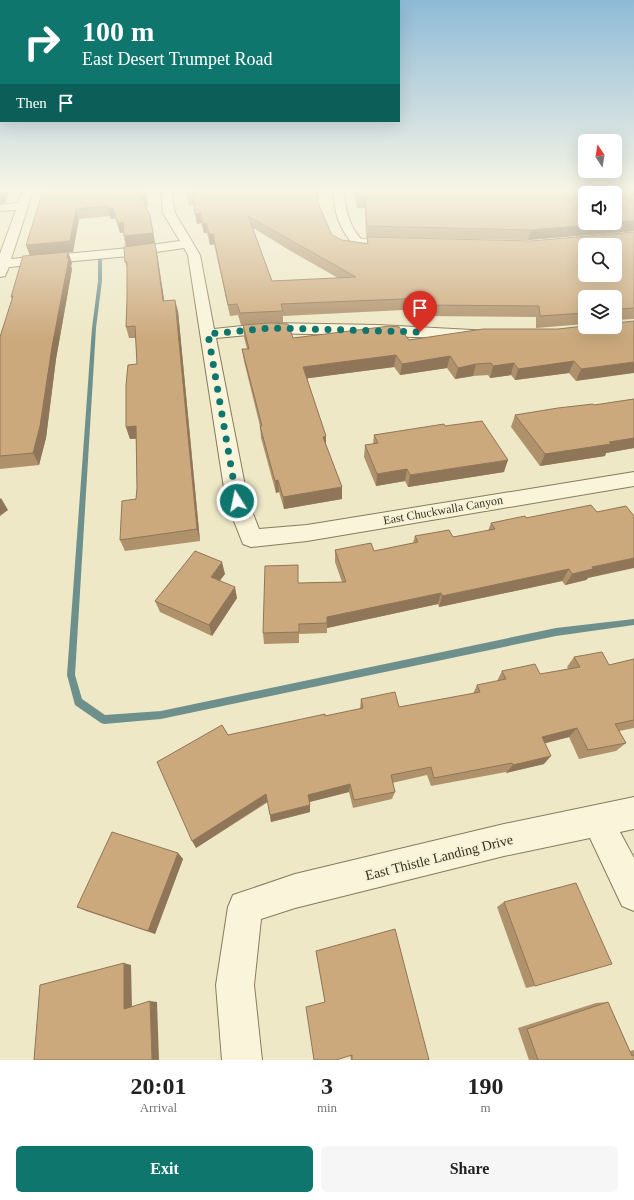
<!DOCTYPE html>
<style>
body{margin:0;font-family:"Times New Roman",serif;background:#f6f6f6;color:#222;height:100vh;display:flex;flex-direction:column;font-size:15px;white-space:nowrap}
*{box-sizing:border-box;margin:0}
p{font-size:13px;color:#767676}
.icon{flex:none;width:22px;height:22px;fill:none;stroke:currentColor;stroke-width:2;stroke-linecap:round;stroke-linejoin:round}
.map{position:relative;height:1060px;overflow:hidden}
.side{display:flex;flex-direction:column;background:#fff;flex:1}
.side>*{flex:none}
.banner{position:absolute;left:0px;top:0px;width:400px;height:122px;box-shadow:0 4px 16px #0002;background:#0f766e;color:#fff;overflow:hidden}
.needle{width:26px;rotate:348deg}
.tools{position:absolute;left:578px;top:134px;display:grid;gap:8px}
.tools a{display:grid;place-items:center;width:44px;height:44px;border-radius:6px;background:#fff;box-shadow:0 4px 16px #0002;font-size:20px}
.pin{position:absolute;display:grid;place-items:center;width:34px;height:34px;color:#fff;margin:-41px -17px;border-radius:50% 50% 50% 0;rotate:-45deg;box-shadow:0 0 4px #0007}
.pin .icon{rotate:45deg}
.me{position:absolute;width:44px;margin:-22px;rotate:350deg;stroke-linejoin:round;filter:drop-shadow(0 0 3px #0008)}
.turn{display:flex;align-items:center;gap:14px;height:84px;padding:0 16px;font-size:18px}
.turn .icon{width:52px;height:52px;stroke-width:2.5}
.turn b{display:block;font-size:28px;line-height:34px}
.then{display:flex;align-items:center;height:38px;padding:0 16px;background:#0003;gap:8px;font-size:15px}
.eta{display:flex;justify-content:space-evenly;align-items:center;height:68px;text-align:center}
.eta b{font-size:24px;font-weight:700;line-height:28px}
.action{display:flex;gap:8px;margin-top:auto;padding:8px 16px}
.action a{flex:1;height:46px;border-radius:6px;background:#0f766e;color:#fff;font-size:16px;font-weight:700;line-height:46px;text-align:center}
.action a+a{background:#f6f6f6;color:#222}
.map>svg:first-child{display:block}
</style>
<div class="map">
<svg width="634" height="1060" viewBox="0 0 634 1060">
<rect width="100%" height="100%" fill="#eee8c6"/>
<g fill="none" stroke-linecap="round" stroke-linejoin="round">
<!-- stream -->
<polygon fill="#6e908d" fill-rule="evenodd" points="100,254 102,255 102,281 96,328 75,675 82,699 105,715 161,711 556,628 634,619 634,625 556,636 161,719 104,724 101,723 75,705 67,675 92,328 98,281 98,255"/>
<defs>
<g id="minor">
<polygon points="23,191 33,191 11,259 129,248 180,241 163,213 161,191 171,191 175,213 200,255 214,329 271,323 378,325 491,331 494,334 491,337 486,339 271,333 216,338 248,501 259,529 307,525 634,472 634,486 307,541 251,547 243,544 226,501 188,255 184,248 129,256 9,267 5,276 0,277 0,254 16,210 0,211 0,205 18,203"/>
<path d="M334,191H344C345,208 349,226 361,239L396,240L400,241L402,244L400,247L396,248L354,245C340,230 333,211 334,191Z"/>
<polygon points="634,797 634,829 620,832 634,858 634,911 622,906 590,838 504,856 295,908 261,919 254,985 262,1060 222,1060 216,985 228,907 233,895 295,874 504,824"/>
</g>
</defs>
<!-- minor casing -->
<use href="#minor" stroke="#897b5c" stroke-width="2"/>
<!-- minor -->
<use href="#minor" fill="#f9f4da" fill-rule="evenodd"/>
</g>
<!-- wall -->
<g fill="#af916c" fill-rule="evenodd">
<polygon points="43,191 146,191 148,207 146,207 152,225 155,243 126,247 124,236 124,232 120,233 115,218 111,219 110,216 79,219 73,252 68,252 72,263 71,266 72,269 56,359 46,438 39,465 0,469 0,337 12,300 11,297 30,256 26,245"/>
<path d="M187,191L318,205L332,235L342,240L367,243V237L531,241L634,232V319L616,320L615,322V297H585V324L536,328V317L424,316L423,309L283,316V322L241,325L238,315L230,316L214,244L210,245L207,233H204L201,223L197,224L194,205H189L187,195ZM253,228L289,250L338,278L272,281Z"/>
<polygon points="354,191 634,191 634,231 528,240 366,237 365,208 357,208"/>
<polygon points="157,253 164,301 178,311 200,541 125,551 120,540 136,499 137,488 136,439 130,439 126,427 137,364 136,338 129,338 126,327 127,300 127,267 125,262"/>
<polygon points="243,325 293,338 409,340 558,329 615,327 576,381 569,373 515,380 511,375 490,378 488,375 473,376 455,379 447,368 400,375 394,367 307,378 326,445 342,487 342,499 284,509 279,492 276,493 261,438 260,426 244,361 242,349 247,349 244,337"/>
<polygon points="634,399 634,448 606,453 605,456 540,466 511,427 515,415 594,405"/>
<polygon points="445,426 504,472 408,487 405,481 376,486 364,457 365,445 373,444 374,435"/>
<polygon points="526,518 588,578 586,580 565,585 562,581 439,607 438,604 327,628 327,633 299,634 299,643 264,644 263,633 299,583 342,582 335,562 335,550 374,551 413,543 415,536 453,537 488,531 491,523"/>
<polygon points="225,574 220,580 237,598 212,636 160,612 155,601"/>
<polygon points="574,657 609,665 634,659 634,728 619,731 626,743 616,751 579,759 569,737 545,743 544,764 506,773 506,772 431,786 427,775 392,783 395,792 392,799 353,808 349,792 310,802 310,812 271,822 268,802 196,848 228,735 360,709 361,699 399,707 473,694 477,685 497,681 502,671 540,674 568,669 567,667"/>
<polygon points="178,853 183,859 155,934 86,911 77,907"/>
<polygon points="504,902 535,986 526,988 497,907"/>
<polygon points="316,951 429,1060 351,1060 350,1055 325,1002"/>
<polygon points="608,1002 630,1051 634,1050 634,1060 529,1060 518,1028 596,1003"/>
</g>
<!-- shaded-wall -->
<g fill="#8f7658">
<polygon points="2,191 10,191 5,203 0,204 0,193"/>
<polygon points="145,191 146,191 148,207 146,197"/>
<polygon points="113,208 115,218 111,219 108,209"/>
<polygon points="76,209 79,219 73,252 68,252 72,263 71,266 72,269 56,359 46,438 39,465 33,453 30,256 26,245"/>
<polygon points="200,213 201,223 197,224 195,214"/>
<polygon points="150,215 155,243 126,247 124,236"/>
<polygon points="634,221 634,231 528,240 531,230 615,223 615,222"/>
<polygon points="123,222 125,232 120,233 118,223"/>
<polygon points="203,223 206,223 207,233 204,233"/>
<polygon points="209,234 213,234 214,244 210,245"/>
<polygon points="155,243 157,253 166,312 163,301"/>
<polygon points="175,300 178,311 200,541 197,529"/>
<polygon points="396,355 394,367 303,379 303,367"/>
<polygon points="450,356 447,368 400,375 402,364"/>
<polygon points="574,361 569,373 515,380 518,369"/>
<polygon points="634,362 634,373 576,381 581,369"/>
<polygon points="514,363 511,375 490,378 493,366"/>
<polygon points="476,364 473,376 455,379 458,368"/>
<polygon points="136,426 139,438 130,439 126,427"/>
<polygon points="326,436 326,448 323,437"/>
<polygon points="634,438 634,448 606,453 605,456 540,466 545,454 609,442"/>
<polygon points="508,460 504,472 408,487 410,475"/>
<polygon points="407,469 405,481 376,486 377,474"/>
<polygon points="278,480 279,492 276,493 275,481"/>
<polygon points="342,487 342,499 284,509 283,497"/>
<polygon points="1,498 8,510 0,516 0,499"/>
<polygon points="634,558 634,568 588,578 586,580 565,585 572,574 592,567"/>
<polygon points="222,562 225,574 214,588 211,577"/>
<polygon points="569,569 562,581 439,607 442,596"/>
<polygon points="235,587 237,598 212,636 209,625"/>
<polygon points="441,593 438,604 327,628 327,617"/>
<polygon points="577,728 569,737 535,746 542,737"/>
<polygon points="551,756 544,764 506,773 513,765"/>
<polygon points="350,784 349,792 309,802 308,795"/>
<polygon points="266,794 268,801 196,848 192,841"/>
<polygon points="310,805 310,812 271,822 270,815"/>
<polygon points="178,853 183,859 155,934 148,931"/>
<polygon points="124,963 131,965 132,1009 124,1009"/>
<polygon points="150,1001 157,1002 159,1060 152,1060"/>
</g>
<!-- building -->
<g fill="#cca97d" stroke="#8f7658" fill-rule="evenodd">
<polygon points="43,191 145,191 146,197 141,197 150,215 153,233 124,236 123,222 118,223 113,208 108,209 108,206 76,209 70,241 26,245"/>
<path d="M187,191H319L318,203L332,235L342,240L368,244L367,237L531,241L634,232V308L620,309L618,314H615V297H585V313L540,316L539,306L426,305L425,298L281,304L283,311L240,313L237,304L228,305L213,234H209L206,223H203L200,213L195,214L193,195H187ZM248,216L356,277L272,281ZM585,245H615V275H585Z"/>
<polygon points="356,191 634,191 634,221 615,222 615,193 585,193 585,223 609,223 531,230 367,226 365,198 357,198"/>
<polygon points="155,243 163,301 175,300 197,529 120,540 122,501 136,499 137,488 136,426 126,427 126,385 128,365 137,364 135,326 126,327 127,300 127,262 125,262 124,247"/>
<polygon points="68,252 67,258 69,258 52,347 40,426 33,453 0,456 0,337 13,296 11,297 23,256"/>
<polygon points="634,321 634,362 581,369 574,361 518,369 514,363 493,366 491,363 476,364 458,368 450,356 402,364 396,355 303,367 326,436 323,437 342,487 283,497 278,480 275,481 260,426 262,426 242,349 249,349 243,325 270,323 288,324 293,338 390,326 399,327 409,340 483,329 558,329 585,326 585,327 615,327 615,323"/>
<polygon points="634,399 634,438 609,442 611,444 545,454 515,415 558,408 593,404 594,405"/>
<polygon points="482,421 508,460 410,475 407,469 377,474 365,445 378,443 374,435 444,424 445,426"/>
<polygon points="591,505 597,512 626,506 634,516 634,558 592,567 593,569 572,574 569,569 442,596 441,593 327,617 327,623 299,624 299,632 263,633 265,566 298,565 298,583 346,582 335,550 371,543 374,551 418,542 415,536 449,530 453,537 495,529 491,523 525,516 526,518"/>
<polygon points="195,551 222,562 211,577 235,587 209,625 155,601"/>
<polygon points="602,652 609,665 634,659 634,720 615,724 626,743 588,750 577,728 542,737 551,756 513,765 512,763 434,778 431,767 391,775 395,792 354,800 350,784 308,795 310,805 270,815 266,794 192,841 157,762 222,725 228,735 325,714 325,716 363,708 361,699 395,692 399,707 480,692 477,685 506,679 502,671 535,664 540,674 580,667 574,657"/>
<polygon points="112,832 178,853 148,931 77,907"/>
<polygon points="576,883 612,964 535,986 504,902"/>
<polygon points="395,929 429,1060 352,1060 352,1055 336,1060 314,1060 306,1007 325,1002 316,951"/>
<polygon points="124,963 124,1009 150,1001 152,1060 34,1060 40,985"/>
<polygon points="608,1002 632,1056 634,1055 634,1060 538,1060 527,1029"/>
</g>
<!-- sky -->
<linearGradient id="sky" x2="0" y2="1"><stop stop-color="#8ebad7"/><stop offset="0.56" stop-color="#f7f5e5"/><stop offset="1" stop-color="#f7f5e5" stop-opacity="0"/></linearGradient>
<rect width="634" height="339" fill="url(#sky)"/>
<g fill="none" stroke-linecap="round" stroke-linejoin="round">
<!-- route -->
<polyline stroke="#0f766e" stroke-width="7" stroke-dasharray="0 12.6" points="237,501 208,334 271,328 420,332"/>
</g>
<g text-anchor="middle" stroke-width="3.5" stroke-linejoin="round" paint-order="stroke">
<!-- street labels -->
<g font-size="12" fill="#3a301f" stroke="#f5f1d6">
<text transform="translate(443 510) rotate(-10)" y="4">East Chuckwalla Canyon</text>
</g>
<!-- near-street labels -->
<g font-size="14" fill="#3a301f" stroke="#f5f1d6">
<text transform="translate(439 857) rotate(-14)" y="5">East Thistle Landing Drive</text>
</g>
</g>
</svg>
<div class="tools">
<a><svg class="needle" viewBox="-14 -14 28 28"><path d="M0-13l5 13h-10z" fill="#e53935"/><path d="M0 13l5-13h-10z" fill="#767676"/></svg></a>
<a><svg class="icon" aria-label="sound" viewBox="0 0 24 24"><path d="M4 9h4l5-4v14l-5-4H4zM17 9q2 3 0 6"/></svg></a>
<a><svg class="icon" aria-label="search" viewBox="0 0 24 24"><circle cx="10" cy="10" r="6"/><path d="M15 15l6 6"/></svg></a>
<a><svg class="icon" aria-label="layers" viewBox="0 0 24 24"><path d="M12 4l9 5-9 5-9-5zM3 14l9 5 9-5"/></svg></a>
</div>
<div class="pin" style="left:420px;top:332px;background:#d93025"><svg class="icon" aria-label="arrive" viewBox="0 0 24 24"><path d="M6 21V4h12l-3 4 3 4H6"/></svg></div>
<svg class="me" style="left:237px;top:501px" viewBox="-20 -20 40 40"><circle r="17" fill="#0f766e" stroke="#fff" stroke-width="3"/><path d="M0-11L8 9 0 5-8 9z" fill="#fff"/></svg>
<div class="banner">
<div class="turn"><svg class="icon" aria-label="right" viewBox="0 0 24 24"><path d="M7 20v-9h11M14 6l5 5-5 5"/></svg><div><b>100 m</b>East Desert Trumpet Road</div></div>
<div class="then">Then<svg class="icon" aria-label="arrive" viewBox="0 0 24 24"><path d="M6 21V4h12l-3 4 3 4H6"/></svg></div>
</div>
</div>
<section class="side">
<div class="eta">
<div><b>20:01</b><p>Arrival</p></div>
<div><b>3</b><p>min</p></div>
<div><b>190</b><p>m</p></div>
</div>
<div class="action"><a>Exit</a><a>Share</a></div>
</section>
